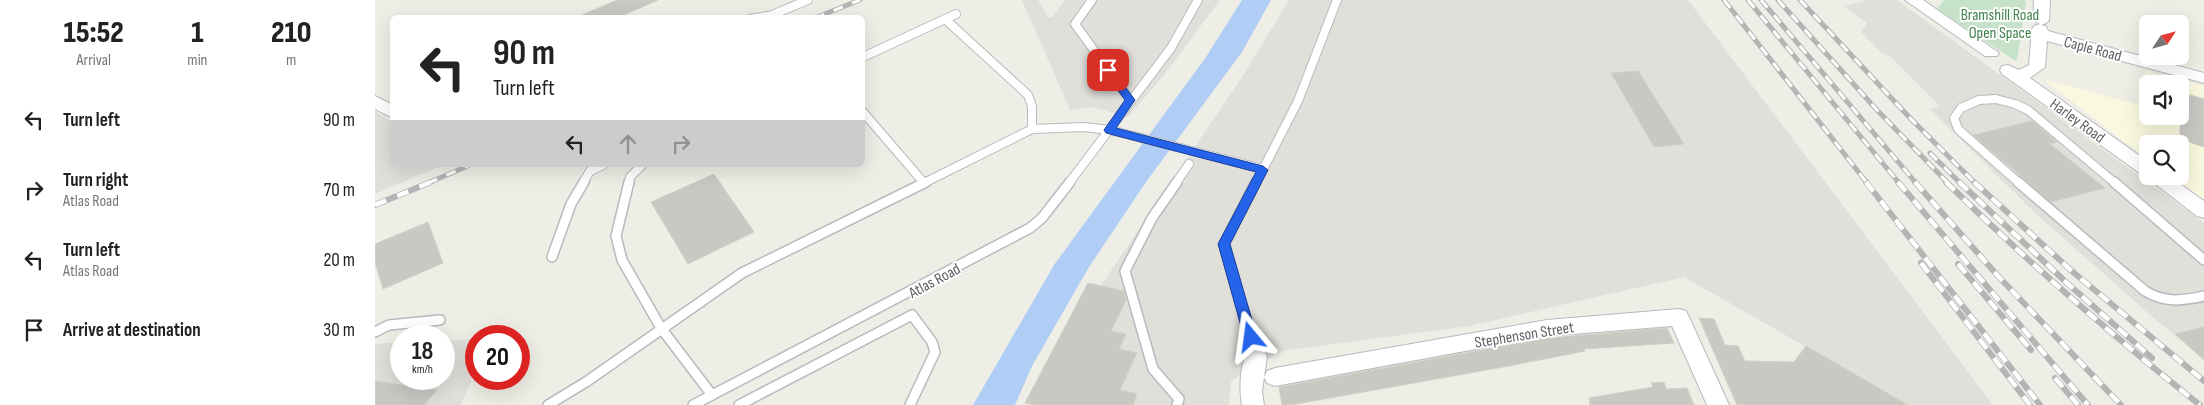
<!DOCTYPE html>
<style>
body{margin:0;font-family:"Sofia Sans Condensed",sans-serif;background:#f2f2f2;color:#222;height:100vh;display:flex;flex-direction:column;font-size:19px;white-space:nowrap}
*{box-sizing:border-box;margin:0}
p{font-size:16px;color:#767676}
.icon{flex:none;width:28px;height:28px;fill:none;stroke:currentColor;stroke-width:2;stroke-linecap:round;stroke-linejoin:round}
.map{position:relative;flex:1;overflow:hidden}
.side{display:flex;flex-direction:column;background:#fff;width:375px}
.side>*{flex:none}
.banner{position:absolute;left:15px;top:15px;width:475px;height:152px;border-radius:8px;box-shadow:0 5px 20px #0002;background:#fff;color:#222;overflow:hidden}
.needle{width:32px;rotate:54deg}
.controls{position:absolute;left:1764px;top:15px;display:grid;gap:10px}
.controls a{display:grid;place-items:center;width:50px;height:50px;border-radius:8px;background:#fff;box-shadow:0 5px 20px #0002;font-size:25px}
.speed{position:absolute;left:15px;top:325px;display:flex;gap:10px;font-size:25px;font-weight:700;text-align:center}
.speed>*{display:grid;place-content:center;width:65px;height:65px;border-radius:50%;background:#fff;box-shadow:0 5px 20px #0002;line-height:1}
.speed small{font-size:12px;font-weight:400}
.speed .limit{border:8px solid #d22;background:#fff;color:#111}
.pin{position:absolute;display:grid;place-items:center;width:42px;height:42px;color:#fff;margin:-21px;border-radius:10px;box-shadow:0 2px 8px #0006}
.me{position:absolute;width:55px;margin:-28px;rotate:344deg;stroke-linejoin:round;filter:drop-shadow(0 0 4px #0008)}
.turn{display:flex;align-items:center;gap:18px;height:105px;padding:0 20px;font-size:22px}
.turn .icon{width:65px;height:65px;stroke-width:2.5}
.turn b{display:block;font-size:35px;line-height:42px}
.lanes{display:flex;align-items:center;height:48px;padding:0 20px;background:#0003;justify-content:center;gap:25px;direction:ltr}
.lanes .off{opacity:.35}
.eta{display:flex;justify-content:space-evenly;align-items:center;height:85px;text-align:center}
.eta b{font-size:30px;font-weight:800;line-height:35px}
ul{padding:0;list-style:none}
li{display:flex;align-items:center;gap:15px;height:70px;padding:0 20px}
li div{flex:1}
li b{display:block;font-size:19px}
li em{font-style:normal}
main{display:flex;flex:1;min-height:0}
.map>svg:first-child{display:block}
</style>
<main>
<section class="side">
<div class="eta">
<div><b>15:52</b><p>Arrival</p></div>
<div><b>1</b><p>min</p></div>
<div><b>210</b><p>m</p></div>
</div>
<ul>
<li><svg class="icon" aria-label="left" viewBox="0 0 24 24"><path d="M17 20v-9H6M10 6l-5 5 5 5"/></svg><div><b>Turn left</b></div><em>90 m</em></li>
<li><svg class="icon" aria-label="right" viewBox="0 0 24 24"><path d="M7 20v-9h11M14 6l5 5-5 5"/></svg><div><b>Turn right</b><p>Atlas Road</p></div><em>70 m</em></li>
<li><svg class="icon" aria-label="left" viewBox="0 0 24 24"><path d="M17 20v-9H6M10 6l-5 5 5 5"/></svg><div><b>Turn left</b><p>Atlas Road</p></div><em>20 m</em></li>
<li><svg class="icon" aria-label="arrive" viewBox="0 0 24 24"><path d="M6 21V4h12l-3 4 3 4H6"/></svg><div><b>Arrive at destination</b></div><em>30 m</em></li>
</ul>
</section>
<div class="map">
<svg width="1829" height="405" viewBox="0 0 1829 405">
<rect width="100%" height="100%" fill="#eeeee6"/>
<!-- commercial -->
<path fill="#faf8df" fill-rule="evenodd" d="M1771,71L1829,86V201L1795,176H1805V144H1772V159L1672,82V80L1768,106ZM1772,84H1805V116H1772Z"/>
<!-- industrial -->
<g fill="#e0dfda">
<polygon points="647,0 663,0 673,17 677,17 690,0 845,0 789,75 753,117 717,107 695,110"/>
<polygon points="914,0 1313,0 1618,405 1533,405 1309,277 1094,326 907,351 856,381 854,405 666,405 710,309 869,74"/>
<polygon points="1494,0 1522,0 1829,223 1829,358 1781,320 1659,212 1555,109 1565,106 1516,57 1507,53 1486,32 1492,23 1468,6"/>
<polygon points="0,111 17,123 18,165 68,165 0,194"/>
<polygon points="101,339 101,370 86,405 0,405 0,344 26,342 26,379 69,379 69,341"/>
</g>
<!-- green -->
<polygon fill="#c6e3ca" points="1569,0 1649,0 1651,2 1642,60 1639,60 1562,9"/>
<!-- water -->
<polygon fill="#afcdf5" points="867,0 896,0 867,52 771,182 714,267 657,366 640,405 598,405 679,265 831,57"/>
<!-- building -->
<g fill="#cac8c3" stroke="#d2d0c5">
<polygon points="242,0 283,0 242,18 200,18"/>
<polygon points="1263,71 1309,144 1279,147 1236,73"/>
<polygon points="1805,92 1829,99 1829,147 1805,139"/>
<polygon points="1657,121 1682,142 1675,144 1730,188 1676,202 1598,135"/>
<polygon points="339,174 379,232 313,264 276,202"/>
<polygon points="53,222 68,263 8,289 0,262 0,244"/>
<polygon points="713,283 749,291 751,300 736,331 751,334 744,349 762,353 745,390 762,394 758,405 660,405 650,403"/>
<polygon points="1324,318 1339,319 1350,345 1363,346 1370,361 1419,362 1431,346 1533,405 1362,405"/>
<polygon points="1829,327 1829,360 1800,334"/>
<polygon points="1292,328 1299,343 1209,349 1210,351 1134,366 916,405 907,405 904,387 1173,338"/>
<polygon points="0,381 62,390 49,405 0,405"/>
<polygon points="1289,382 1291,389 1312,388 1319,405 1215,405 1214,398 1278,387 1276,383"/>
</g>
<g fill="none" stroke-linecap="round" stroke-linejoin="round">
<defs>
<g id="lane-far1">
<polyline points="717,0 700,24 755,100"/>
<polyline points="392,17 433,0"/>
<polyline points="570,19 653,95 657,106 657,129"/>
<polyline points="488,57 581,14"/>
<polyline points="488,112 549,183"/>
<polyline points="208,183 215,171 228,165"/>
<polyline points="254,183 255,177 267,165"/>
<polyline points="549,183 657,129 709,127 735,130 888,169"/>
<polyline points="694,183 796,48 823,0"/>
<polyline points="801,183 814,164"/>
<polyline points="881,183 923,101 962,0"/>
<polyline points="1644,183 1583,129 1579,118 1586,108 1604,100 1621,99 1640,104 1653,110 1740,183"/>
</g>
<g id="lane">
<polyline points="254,182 241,236 247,260 286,328 337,395"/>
<polyline points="802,182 777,218 750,271 778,369 804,399 802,405"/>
<path d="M1643,182L1770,291C1790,303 1807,301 1829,296"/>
<polyline points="1739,182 1829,260"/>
<polyline points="177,257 196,204 209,182"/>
<polyline points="0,332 14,325 65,320"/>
<polyline points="881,356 849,244 881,182"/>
<polyline points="173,405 211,382 367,273 551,182"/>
<polyline points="318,405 655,228 667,218 695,182"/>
<polyline points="364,405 537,315 557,342 560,352 535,405"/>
</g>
<g id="street">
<polygon points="1530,0 1548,0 1624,53 1622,56 1610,56"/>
<polygon points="1659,0 1675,0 1674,20 1671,23 1666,25 1671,26 1673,31 1829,73 1829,83 1672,41 1670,67 1655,78 1772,161 1772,176 1794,176 1829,201 1829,218 1822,216 1775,180 1772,176 1766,174 1627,74 1625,70 1627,66 1633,65 1644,70 1654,65 1657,29 1659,26 1665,24 1658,20"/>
<polygon points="392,12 397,14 400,17 372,18 374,15"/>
<polygon points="0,96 18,105 18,118 0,109"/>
<path d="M1304,309L1311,311L1314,317L1354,405H1332L1297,326L1172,336L900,386L892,383L889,377L887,392L889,405H867C864,388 865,365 873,350L881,347L889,350L892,356L889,377L892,371L900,368L1172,320Z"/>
</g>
</defs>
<!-- lane-far1 casing -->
<use href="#lane-far1" stroke="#b8babe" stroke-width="10"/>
<!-- lane casing -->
<use href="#lane" stroke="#b8babe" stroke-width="12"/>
<!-- street casing -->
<use href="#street" stroke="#b8babe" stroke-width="2"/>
<!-- lane-far1 -->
<use href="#lane-far1" stroke="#fff" stroke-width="8"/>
<!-- lane -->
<use href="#lane" stroke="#fff" stroke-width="9"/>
<!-- street -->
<use href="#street" fill="#fff" fill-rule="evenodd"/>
<defs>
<g id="rail-far1">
<polyline points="1349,0 1492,183"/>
<polyline points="1373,0 1524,183"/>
<polyline points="1386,0 1541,183"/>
<polyline points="1403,0 1501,109 1573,183"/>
<polyline points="1425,0 1535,118 1600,183"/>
<polyline points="440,18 485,0"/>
<polyline points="1555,153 1585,183"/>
<polyline points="53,183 95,165"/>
</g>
<g id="rail">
<polyline points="1491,182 1665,405"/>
<polyline points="1523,182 1713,405"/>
<polyline points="1540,182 1623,276 1746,405"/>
<path d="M1571,182C1652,261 1736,335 1825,405"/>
<polyline points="1584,182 1692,283 1777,358"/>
<polyline points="1599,182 1698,272 1829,381"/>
<polyline points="0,205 56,182"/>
<polyline points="1546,263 1655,405"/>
<polyline points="1583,264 1656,350"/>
<polyline points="1680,378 1703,405"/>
</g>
</defs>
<!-- rail-far1 casing -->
<use href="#rail-far1" stroke="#b4b4b5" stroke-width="5"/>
<!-- rail casing -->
<use href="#rail" stroke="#b4b4b5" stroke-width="6"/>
<!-- rail-far1 -->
<use href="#rail-far1" stroke="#fff" stroke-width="3" stroke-dasharray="10" stroke-linecap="butt"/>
<!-- rail -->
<use href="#rail" stroke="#fff" stroke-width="4.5" stroke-dasharray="12" stroke-linecap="butt"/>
</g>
<!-- route -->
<polygon fill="#2563eb" stroke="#184099" points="733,67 736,68 760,100 741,128 888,166 893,170 855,244 882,337 880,341 871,341 869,337 843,244 881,172 731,133 729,130 750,100 728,70"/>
<g text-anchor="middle" stroke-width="4" stroke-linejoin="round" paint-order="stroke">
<!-- park labels -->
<g font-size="16" fill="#40824c" stroke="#fff">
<text x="1625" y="20">Bramshill Road<tspan x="1625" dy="18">Open Space</tspan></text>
</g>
<!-- street labels -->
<g font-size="16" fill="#5e6065" stroke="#fff">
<text transform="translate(1718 48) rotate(15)" y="6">Caple Road</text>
<text transform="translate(1703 120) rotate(36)" y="6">Harley Road</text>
<text transform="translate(559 280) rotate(-28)" y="6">Atlas Road</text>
<text transform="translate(1149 334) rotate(-9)" y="6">Stephenson Street</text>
</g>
</g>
</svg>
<div class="controls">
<a><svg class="needle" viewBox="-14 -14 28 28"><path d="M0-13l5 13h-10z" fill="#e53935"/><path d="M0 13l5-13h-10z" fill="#767676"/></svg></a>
<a><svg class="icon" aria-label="sound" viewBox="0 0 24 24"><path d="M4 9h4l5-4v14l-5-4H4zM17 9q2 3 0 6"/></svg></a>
<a><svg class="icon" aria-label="search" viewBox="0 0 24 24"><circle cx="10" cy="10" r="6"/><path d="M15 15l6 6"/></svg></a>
</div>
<div class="speed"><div>18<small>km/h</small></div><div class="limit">20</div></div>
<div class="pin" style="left:733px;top:70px;background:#d93025"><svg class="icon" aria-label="arrive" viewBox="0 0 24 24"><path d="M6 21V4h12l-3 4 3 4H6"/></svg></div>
<svg class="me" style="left:876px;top:337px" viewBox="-20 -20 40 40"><path d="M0-17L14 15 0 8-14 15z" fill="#2563eb" stroke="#fff" stroke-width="4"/></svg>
<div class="banner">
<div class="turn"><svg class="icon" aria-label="left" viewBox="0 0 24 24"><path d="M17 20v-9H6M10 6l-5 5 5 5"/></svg><div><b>90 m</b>Turn left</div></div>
<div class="lanes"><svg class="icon" aria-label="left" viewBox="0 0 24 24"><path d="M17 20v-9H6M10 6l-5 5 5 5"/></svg><svg class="icon off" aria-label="ahead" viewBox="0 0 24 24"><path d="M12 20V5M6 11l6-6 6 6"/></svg><svg class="icon off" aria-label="right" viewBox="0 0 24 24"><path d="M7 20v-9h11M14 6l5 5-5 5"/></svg></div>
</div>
</div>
</main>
